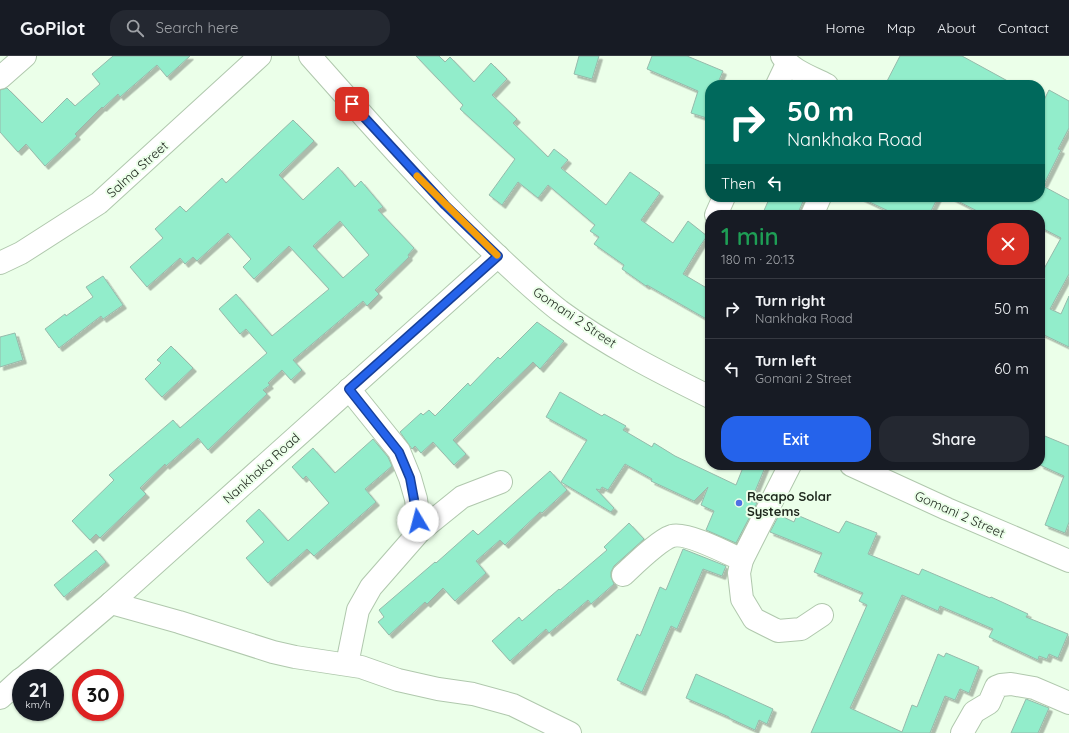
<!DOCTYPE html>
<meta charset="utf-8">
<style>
body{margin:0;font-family:Quicksand,sans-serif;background:#242831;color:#f1f3f6;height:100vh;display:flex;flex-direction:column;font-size:15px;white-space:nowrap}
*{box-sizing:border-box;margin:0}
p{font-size:13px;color:#9ea1a6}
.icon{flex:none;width:22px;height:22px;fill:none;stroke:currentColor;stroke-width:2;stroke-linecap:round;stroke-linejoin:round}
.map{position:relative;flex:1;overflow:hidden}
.side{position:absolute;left:705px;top:154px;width:340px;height:260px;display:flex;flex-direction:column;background:#171b24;border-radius:16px;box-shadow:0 1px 3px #0004}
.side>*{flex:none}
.banner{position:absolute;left:705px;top:24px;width:340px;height:122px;border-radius:16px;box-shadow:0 1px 3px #0004;background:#00695c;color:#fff;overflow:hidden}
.speed{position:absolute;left:12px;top:613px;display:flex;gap:8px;font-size:20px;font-weight:700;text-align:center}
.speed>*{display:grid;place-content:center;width:52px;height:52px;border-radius:50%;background:#171b24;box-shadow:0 1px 3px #0004;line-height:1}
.speed small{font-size:10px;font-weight:400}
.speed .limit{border:6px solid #d22;background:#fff;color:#111}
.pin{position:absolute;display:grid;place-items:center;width:34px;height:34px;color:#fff;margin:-17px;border-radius:8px;box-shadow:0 2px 6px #0006}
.me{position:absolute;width:44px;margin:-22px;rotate:352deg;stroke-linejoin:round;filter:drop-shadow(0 0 3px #0008)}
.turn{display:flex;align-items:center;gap:14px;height:84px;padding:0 16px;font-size:18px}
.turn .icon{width:52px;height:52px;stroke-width:2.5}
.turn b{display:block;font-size:28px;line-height:34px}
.then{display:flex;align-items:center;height:38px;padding:0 16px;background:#0003;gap:8px;font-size:15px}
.round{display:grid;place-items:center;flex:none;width:42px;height:42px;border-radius:16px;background:#242831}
.summary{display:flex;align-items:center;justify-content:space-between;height:68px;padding:0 16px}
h1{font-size:24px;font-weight:600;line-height:30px;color:#1e9e55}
.action{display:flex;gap:8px;margin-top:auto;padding:8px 16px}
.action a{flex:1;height:46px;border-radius:16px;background:#2563eb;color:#fff;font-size:16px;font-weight:600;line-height:46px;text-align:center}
.action a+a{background:#242831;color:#f1f3f6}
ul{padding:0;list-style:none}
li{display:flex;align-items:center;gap:12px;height:60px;padding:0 16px;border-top:1px solid #363941}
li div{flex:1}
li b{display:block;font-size:15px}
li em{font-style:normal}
header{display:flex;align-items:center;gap:24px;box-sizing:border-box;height:56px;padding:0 20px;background:#171b24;border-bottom:1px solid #363941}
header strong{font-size:19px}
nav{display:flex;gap:22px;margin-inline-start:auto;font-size:14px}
.search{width:280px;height:36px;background:#242831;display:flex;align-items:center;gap:10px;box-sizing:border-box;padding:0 14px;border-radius:16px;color:#9ea1a6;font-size:15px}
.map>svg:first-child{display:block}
</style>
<header>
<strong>GoPilot</strong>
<div class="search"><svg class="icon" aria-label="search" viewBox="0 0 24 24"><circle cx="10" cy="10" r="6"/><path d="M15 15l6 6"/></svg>Search here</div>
<nav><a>Home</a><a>Map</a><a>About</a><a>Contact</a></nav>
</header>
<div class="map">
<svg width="1069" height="677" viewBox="0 0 1069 677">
<defs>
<filter id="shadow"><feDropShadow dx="3.5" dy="3.5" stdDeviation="0" flood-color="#0004"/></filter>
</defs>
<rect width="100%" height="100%" fill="#ebffe9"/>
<!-- building -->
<g fill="#92edcb" stroke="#96baab" fill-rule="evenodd" filter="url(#shadow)">
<polygon points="113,0 190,0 167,21 157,9 120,41 118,38 103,52 102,51 75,78 77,80 45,110 26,88 18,96 0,76 0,34 7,32 42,67 67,42 75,50 100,28 92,18"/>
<polygon points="416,0 439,0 445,6 450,1 474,26 491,7 507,23 492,39 517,63 513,67 548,101 554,93 568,104 561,112 606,149 630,116 660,137 641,164 673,187 688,165 707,180 700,190 683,218 710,234 710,265 647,229 646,230 622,213 624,209 594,188 599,181 590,175 595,169 548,129 538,142 518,126 502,149 489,139 515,103 460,53 463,49"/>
<polygon points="579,0 599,0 592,23 574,18"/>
<polygon points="652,0 687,0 723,15 717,29 710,29 710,63 691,57 698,35 647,13"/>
<polygon points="900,0 962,0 1015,29 885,29"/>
<polygon points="1049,34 1069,45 1069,72 1058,93 1061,94 1043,130 1069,144 1069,218 1050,253 1061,258 1069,240 1069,291 1040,277 1040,220 1061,182 1040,171 1040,159 985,159 950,141 1040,141 1040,52"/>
<path d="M293,64L314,85L279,119L303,144L338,111L355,131L361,125L383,151L378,154L414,192L408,199L409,201L375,234L379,238L367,250L363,245L293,304L302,314L291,324L282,314L268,327L270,329L263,334L267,338L208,394L198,382L166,410L165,408L140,432L146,438L100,482L96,478L90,484L72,465L114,424L109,419L173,364L180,372L267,297L246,273L240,278L219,253L236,238L272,280L329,233L289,190L254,223L243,211L251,203L228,177L197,205L193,201L185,208L180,202L147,231L130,211L163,182L155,173L180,150L186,156L222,122L226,127ZM340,165L369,199L343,222L313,190Z"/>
<polygon points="770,141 805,141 797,159 762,159"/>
<polygon points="859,141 938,141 929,159 897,159"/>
<polygon points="103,220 123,249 103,263 101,260 59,292 45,273 65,258 66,260 93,241 86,231"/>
<polygon points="537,266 564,285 540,313 533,306 453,384 466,398 454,409 433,386 421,397 415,390 412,393 400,376 421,357 423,359 429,354 435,360 468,327 470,330 498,301 500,303"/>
<polygon points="15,277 23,304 0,311 0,281"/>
<polygon points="171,290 193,312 162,341 145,323 161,307 157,304"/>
<polygon points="560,336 602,360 604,358 626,370 623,374 652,391 654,387 675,400 736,429 744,409 766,409 751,445 757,447 736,487 706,474 714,455 701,449 708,431 694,445 651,425 652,423 625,408 608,434 602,431 600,434 596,433 614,452 611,456 561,426 587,384 546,361"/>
<polygon points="1040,378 1069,390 1069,466 1065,477 1045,469 1064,420 1040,409"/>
<polygon points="373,383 388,401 392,410 365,433 376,446 314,500 307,493 268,527 246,502 264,486 246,465 259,453 288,485 329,447 306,420 303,423 292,411 313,392 335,417"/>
<polygon points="550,415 567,434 542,457 540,456 505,489 500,484 476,505 486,517 455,545 443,532 427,548 425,546 389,579 378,566 384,561 379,554 435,506 436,507 473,474 478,479"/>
<polygon points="779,459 794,466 797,459 839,477 846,465 877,477 868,498 919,519 922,513 990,542 991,541 1028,558 1026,561 1068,578 1058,602 1049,598 1047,603 1039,600 1038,604 989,581 993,573 940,550 938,555 902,539 850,652 902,676 912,649 917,651 938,598 944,601 946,597 979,611 969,637 960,633 955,644 945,640 930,677 811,677 867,549 859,545 863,537 814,516 822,497 770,476"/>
<polygon points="629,467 644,483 614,510 611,516 611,521 614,528 591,548 588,544 549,577 546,573 510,605 492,585 519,561 522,565 559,533 560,534 607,494 604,491"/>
<polygon points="683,493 726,510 722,520 703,513 677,573 671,570 642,636 617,624 637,578 640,580 660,531 666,534"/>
<polygon points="96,494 106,506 64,541 54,529"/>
<polygon points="696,618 773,653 767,668 759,664 755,674 729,662 729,661 686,642"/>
<polygon points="1026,643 1049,652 1038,677 1011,677"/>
</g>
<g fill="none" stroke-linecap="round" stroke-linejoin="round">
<defs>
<g id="minor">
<path d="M310,0C366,63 422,127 483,186C508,210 533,234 560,255C606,289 659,316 710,341"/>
<path d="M782,0C792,15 812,21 827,29"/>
<polyline points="0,22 25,0"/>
<polyline points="777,29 787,8"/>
<polyline points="716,159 724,141"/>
<polyline points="812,159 820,141"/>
<polyline points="0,207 21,197 99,147 260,0"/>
<polyline points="790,409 742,504 739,517 742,543 754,563 778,575 801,573 822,559"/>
<polyline points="851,409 947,453 1069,505"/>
<polyline points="420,475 462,441 501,426"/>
<path d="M623,519C634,509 659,484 672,480C687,476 727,497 742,504"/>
<polyline points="111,547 179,566 273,596 295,601 361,611 398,624 438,633 473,638 513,649 570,677"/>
<polyline points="347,608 358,554 371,531 420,475 416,443 410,422 399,395 349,333"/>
<polyline points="23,622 111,547 498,200"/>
<polyline points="0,642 21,623"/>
<polyline points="962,677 974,656 989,647 996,631 1001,629 1011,628 1034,632 1069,647"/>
</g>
</defs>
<!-- minor casing -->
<use href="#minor" stroke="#b0c8ad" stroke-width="24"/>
<!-- minor -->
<use href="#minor" stroke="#fff" stroke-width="22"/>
</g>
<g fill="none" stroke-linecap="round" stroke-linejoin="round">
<defs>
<polyline id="route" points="352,48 445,149 498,200 349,333 399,396 410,422 418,465"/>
</defs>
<!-- route casing -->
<use href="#route" stroke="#184099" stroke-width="10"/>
<!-- route -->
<use href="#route" stroke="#2563eb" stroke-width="7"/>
<!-- slow -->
<polyline stroke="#f59e0b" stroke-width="7" points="417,120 497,199"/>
</g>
<!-- markers -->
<circle fill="#506fe4" stroke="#ebffe9" stroke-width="1.5" cx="739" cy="447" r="4"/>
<g text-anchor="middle" stroke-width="4" stroke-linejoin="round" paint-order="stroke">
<!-- street labels -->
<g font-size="13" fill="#1e271d" stroke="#ebffe9">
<text transform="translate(137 113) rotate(-42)" y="5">Salma Street</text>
<text transform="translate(575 261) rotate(34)" y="5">Gomani 2 Street</text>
<text transform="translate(261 412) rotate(-42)" y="5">Nankhaka Road</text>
<text transform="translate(960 458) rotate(24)" y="5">Gomani 2 Street</text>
</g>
<!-- poi labels -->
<g font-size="13" font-weight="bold" fill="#1e271d" stroke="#ebffe9" text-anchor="start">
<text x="747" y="445">Recapo Solar<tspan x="747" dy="15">Systems</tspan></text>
</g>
</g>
</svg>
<div class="speed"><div>21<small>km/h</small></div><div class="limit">30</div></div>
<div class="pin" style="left:352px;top:48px;background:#d93025"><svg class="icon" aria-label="arrive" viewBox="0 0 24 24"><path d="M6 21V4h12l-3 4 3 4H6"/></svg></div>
<svg class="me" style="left:418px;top:465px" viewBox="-20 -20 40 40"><circle r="19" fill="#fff"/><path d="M0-13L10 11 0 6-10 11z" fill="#2563eb"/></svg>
<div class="banner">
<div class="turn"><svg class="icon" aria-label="right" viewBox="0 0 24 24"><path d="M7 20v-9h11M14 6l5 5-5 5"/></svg><div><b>50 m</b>Nankhaka Road</div></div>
<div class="then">Then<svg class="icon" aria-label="left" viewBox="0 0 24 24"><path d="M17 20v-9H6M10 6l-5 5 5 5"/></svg></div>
</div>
<section class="side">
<div class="summary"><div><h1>1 min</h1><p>180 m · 20:13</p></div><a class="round" style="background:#d93025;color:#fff"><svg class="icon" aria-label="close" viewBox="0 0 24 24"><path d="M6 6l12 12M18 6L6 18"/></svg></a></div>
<ul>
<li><svg class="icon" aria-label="right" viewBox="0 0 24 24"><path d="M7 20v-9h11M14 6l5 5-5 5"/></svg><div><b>Turn right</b><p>Nankhaka Road</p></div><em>50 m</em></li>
<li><svg class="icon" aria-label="left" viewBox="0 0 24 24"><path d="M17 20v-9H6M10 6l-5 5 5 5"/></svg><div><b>Turn left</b><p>Gomani 2 Street</p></div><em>60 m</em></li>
</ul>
<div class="action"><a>Exit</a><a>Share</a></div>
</section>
</div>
